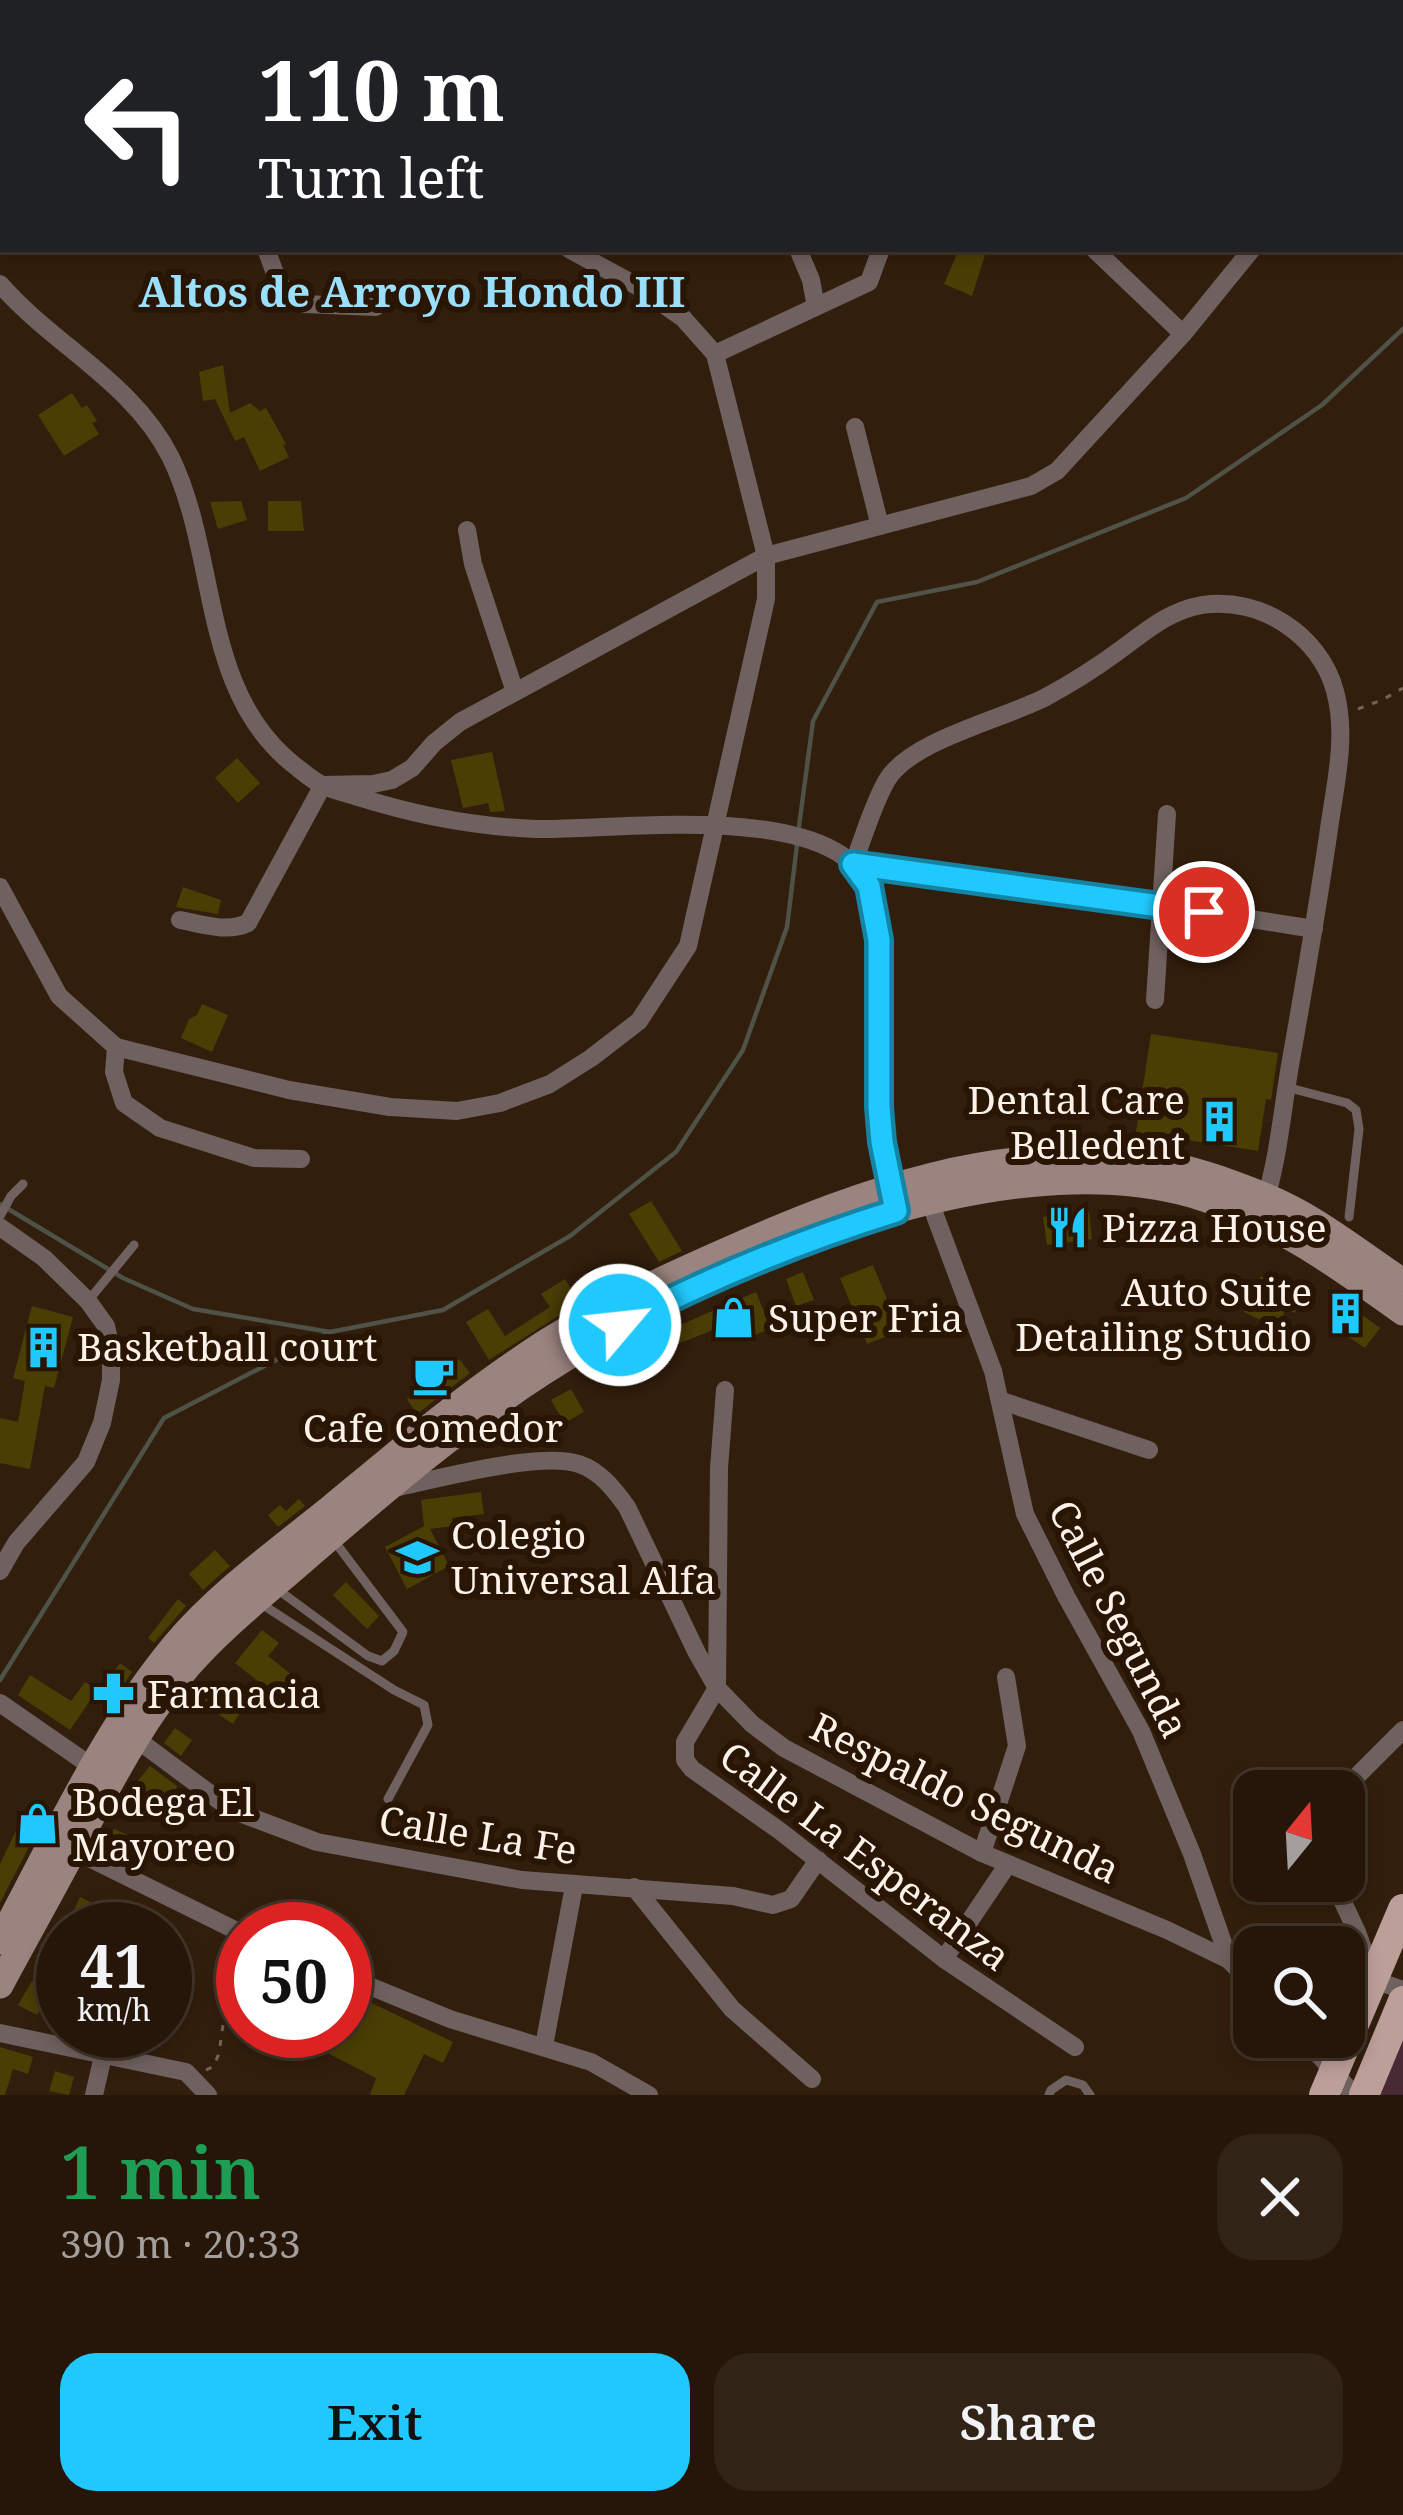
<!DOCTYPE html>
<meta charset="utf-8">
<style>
body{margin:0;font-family:"Noto Serif",serif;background:#322317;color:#f1f3f6;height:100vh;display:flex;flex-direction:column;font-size:45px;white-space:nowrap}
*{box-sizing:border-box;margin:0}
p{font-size:39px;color:#a49f9c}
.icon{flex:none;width:66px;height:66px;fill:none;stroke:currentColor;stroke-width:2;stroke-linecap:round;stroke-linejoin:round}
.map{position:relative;height:2095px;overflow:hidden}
.details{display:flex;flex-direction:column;background:#261609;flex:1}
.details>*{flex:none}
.top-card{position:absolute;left:0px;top:0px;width:1404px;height:252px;box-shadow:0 6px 18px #0003,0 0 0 3px #42352a;background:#202124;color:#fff;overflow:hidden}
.needle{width:78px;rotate:18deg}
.controls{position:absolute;left:1233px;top:1770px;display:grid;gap:24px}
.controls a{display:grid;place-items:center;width:132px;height:132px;border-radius:24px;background:#261609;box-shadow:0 6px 18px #0003,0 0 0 3px #42352a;font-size:60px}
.speed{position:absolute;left:36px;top:1902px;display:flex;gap:24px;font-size:60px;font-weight:700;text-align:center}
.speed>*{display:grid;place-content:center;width:156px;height:156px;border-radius:50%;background:#261609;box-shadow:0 6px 18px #0003,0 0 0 3px #42352a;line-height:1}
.speed small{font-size:30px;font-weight:400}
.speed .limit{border:18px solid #d22;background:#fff;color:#111}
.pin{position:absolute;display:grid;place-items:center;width:102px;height:102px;color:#fff;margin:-51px;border:6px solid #fff;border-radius:50%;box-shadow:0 3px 12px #0007}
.me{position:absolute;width:132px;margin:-66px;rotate:62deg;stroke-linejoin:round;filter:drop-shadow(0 0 9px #0008)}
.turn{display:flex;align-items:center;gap:42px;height:252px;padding:0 60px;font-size:54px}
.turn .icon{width:156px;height:156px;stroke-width:2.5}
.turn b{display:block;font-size:84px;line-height:102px}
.round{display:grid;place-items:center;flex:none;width:126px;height:126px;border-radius:36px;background:#322317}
.headline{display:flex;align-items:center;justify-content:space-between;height:204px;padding:0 60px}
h1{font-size:72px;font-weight:600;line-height:90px;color:#1e9e55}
.primary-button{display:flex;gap:24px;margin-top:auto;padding:24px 60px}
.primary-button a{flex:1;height:138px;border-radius:36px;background:#20c9fd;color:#111;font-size:48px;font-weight:600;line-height:138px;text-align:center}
.primary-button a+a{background:#322317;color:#f1f3f6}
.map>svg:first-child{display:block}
</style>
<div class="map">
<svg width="1403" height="2095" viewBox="0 0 1403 2095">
<rect width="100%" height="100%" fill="#321e0c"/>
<!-- green -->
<polygon fill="#482a35" points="1403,2023 1403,2095 1373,2095"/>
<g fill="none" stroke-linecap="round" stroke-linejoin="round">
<!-- stream -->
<g stroke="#4f5246" stroke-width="4.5">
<polyline points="798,834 813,721 877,602 977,582 1186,498 1322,405 1403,329"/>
<polyline points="0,1204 123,1278 193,1309 330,1332"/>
<polyline points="0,1680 164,1418 330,1332 443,1310 570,1236 676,1152 743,1050 787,927 797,845"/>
</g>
</g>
<!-- building -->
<g fill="#4b3e05">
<polygon points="959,249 987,249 972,296 944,284"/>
<polygon points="223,365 230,413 250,403 260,411 266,408 286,444 283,445 289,457 260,471 244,437 235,441 215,399 203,401 199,372"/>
<polygon points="72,393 82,408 87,405 97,421 92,423 99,434 64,456 38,415"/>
<polygon points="241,501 247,520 218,529 210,502"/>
<polygon points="268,501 301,501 304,531 268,531"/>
<polygon points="492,752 505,811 490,812 488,803 463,808 451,760"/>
<polygon points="237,758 260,783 238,803 215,778"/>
<polygon points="183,887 221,900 218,914 176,907"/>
<polygon points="202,1004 228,1015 212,1052 181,1038 189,1019 197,1015"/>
<polygon points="1151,1034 1278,1053 1271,1100 1266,1099 1258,1151 1136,1132"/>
<polygon points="651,1201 682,1251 659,1262 629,1214"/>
<polygon points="1089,1212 1092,1239 1047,1245 1043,1217"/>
<polygon points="873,1265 900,1331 867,1344 840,1278"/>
<polygon points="803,1272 814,1300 796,1306 786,1279"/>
<polygon points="1261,1276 1304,1295 1295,1313 1286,1309 1277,1328 1244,1312"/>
<polygon points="565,1279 580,1302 489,1360 466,1322 488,1309 505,1336 550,1307 541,1294"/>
<polygon points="756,1292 771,1329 752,1336 749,1328 733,1335 728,1324 670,1347 664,1332"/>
<polygon points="1349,1296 1362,1305 1357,1311 1380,1328 1365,1348 1329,1324"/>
<polygon points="32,1306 73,1317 54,1388 45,1386 30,1469 0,1463 0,1418 18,1422 25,1381 13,1378"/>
<polygon points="640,1349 651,1369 630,1379 619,1359"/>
<polygon points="431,1359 441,1373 459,1359 470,1373 417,1414 407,1399 428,1384 417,1369"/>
<polygon points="571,1389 584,1412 564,1423 551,1400"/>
<polygon points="481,1492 484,1514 452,1518 453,1526 430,1529 449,1566 407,1589 385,1547 424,1526 421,1500"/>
<polygon points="299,1499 305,1506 278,1527 268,1515 280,1505 286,1511"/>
<polygon points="215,1550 230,1566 203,1590 189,1574"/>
<polygon points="346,1582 379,1616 367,1629 333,1595"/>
<polygon points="178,1599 186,1606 154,1643 148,1638"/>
<polygon points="262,1630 279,1643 268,1656 292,1675 275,1695 235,1663"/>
<polygon points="120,1663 132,1672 113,1700 100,1690"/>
<polygon points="30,1675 71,1701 85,1682 97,1690 70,1730 18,1695"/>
<polygon points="214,1686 244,1706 233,1724 203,1704"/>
<polygon points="175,1728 192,1740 181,1756 164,1743"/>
<polygon points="150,1766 177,1786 168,1812 131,1800 136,1783"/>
<polygon points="26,1810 44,1818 0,1903 0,1864"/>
<polygon points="114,1829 130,1836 120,1858 104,1850"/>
<polygon points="80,1897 114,1914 107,1929 80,1929 68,1923"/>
<polygon points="32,1981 50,1991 37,2015 18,2005"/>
<polygon points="359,1997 453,2042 443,2063 424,2054 404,2095 370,2095 376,2078 310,2044 317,2031 345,2031 345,2024"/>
<polygon points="0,2047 33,2057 28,2074 13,2069 5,2095 0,2095"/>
<polygon points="55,2071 74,2077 69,2095 49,2091"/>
</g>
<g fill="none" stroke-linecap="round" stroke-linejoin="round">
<!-- path -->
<g stroke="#756455" stroke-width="3" stroke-dasharray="6 9" stroke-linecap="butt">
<polyline points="1358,709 1382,700 1403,688"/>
<polyline points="206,2070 214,2066 219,2053 234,1949"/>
</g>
<!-- lane -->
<g stroke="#6f615f" stroke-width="9">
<polyline points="1286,1087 1347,1103 1356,1110 1359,1129 1349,1217"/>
<polyline points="0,1216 11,1196 23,1184"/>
<polyline points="88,1301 134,1245"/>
<polyline points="277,1589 368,1656 382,1661 394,1651 403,1632 332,1538"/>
<polyline points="260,1603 394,1690 424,1705 428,1725 388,1799"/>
<polyline points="1049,2095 1051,2090 1066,2080 1083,2085 1090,2095"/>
</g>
<!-- street -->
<g stroke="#6f615f" stroke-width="18">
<polyline points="138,0 140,3"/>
<polyline points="340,0 342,3"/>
<polyline points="814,0 815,3"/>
<polyline points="1015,3 1018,0"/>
<polyline points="1401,172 1403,172"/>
<path d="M266,249C275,271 279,296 303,304L376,307"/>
<polyline points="798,249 811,280 816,307"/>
<polyline points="1094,249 1183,334"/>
<path d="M0,284C53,345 134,383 171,458C219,557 200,691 294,765C303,772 313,781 324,786C334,791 347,793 358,797C415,815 478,827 537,829C615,831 835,798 870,889C883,926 879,969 879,1007C879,1071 878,1134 892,1197"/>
<polyline points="715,354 869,282 881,249"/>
<polyline points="855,427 880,526"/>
<polyline points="467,530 473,564 515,692"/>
<path d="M853,864C864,837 872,806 887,780C911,740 1004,719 1046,697C1070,684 1094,669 1116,653C1144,633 1167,611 1202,605C1260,596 1320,635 1335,691C1348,738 1334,789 1328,836C1317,911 1304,986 1291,1060C1283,1103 1278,1164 1264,1203"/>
<polyline points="853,864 1163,905 1314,929"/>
<polyline points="0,887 59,996 116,1047 289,1090 390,1107 457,1111 500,1103 550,1084 591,1058 639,1021 688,946 766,599 766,556 715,354 683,318 637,286 569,249"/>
<path d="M180,920C202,924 227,933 248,923L323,785L373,784L392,780L412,768L434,743L460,722L766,556L1031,486L1057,471L1183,334L1252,249"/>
<polyline points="1155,1000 1167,814"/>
<polyline points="116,1047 114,1072 124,1103 160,1128 254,1158 301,1159"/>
<polyline points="930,1202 993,1371 1025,1514 1066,1596 1141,1731 1192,1854 1229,1960 1254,1986"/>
<polyline points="0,1227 44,1258 88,1301 106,1326 111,1349 111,1380 102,1423 86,1462 16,1543 0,1571"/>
<polyline points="725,1390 719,1468 717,1688 685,1742 685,1760 692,1769 780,1831 944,1959 1075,2047"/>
<polyline points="1002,1401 1149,1450"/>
<path d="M394,1488C437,1479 540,1451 579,1464C600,1471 614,1489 627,1507L697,1653L717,1688L752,1724L784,1748L982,1853L1167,1930L1229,1960"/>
<polyline points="0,1703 101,1773"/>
<polyline points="135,1738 232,1810 317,1842 522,1880 733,1896 773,1905 791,1899 818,1860"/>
<polyline points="1342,1791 1403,1730"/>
<polyline points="73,1850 243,1934"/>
<polyline points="982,1853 1017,1746 1006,1677"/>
<polyline points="1333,1881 1357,1932 1374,1980 1403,1990"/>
<polyline points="634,1887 732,2009 812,2079"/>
<polyline points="944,1959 1008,1864"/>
<polyline points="345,1976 450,2019 591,2062 649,2095"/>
<polyline points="0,2033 186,2072 208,2095"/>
<polyline points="1303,2037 1354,2095"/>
<polyline points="544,2046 574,1886"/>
<polyline points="94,2095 103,2056"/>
</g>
<!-- secondary -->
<g stroke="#9b8480" stroke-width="27">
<path d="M0,1941C54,1841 102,1733 175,1645C220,1592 278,1551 331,1508C401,1450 470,1391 547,1342C606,1305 669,1276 733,1248C865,1190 996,1143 1143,1161C1194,1167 1270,1194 1313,1221C1344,1240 1373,1262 1403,1282"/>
<path d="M0,1985C27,1935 55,1885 82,1834C114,1775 144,1717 188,1666C224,1625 267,1592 308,1556C384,1491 459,1426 543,1372C707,1266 993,1139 1191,1194C1271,1217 1336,1264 1403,1312"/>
</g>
<!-- primary -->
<g stroke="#bd9f9a" stroke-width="30">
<polyline points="1324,2095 1403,1909"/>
<polyline points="1364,2095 1403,2001"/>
</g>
</g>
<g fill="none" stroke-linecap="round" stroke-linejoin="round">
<defs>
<path id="route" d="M620,1325C709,1278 800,1241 896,1211L882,1142L879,1107V940L869,886L853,864L1204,912"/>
</defs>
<!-- route casing -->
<use href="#route" stroke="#1583a4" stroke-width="30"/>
<!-- route -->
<use href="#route" stroke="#20c9fd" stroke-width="21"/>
</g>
<!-- icons -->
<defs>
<symbol id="building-bare" viewBox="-9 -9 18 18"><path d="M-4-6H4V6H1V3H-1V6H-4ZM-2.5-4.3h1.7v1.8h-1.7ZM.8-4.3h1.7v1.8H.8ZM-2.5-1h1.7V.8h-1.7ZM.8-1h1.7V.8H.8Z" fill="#20c9fd" stroke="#281504" stroke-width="2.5" paint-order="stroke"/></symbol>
<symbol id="restaurant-bare" viewBox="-9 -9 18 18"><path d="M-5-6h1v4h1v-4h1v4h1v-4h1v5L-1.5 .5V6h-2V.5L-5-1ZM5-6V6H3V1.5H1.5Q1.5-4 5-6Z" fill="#20c9fd" stroke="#281504" stroke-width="2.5" paint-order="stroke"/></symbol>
<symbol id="shop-bare" viewBox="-9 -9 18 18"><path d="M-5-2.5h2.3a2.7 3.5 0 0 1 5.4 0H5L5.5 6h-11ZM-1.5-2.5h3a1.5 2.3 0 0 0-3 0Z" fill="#20c9fd" stroke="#281504" stroke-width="2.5" paint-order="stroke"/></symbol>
<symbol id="cafe-bare" viewBox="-9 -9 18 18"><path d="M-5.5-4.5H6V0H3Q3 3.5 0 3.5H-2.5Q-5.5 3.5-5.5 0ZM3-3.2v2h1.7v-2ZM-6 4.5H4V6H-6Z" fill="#20c9fd" stroke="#281504" stroke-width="2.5" paint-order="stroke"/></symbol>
<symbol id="school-bare" viewBox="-9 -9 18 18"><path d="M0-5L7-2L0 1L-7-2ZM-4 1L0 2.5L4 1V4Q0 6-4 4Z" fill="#20c9fd" stroke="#281504" stroke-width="2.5" paint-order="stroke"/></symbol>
<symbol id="pharmacy-bare" viewBox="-9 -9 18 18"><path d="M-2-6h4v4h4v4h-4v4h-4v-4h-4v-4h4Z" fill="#20c9fd" stroke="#281504" stroke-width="2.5" paint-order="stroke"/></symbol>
</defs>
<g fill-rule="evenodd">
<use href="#building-bare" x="1190" y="1092" width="59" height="59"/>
<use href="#restaurant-bare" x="1038" y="1198" width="59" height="59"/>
<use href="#building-bare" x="1316" y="1284" width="59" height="59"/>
<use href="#shop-bare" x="704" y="1288" width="59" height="59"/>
<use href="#building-bare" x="14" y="1318" width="59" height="59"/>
<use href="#cafe-bare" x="404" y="1346" width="59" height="59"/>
<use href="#school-bare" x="388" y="1528" width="59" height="59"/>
<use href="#pharmacy-bare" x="84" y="1664" width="59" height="59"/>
<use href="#shop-bare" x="8" y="1794" width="59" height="59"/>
</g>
<g text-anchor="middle" stroke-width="12" stroke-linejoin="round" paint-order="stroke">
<!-- poi labels -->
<g font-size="39" fill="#fdf2e9" stroke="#281504" text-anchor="start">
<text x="1185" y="1114" text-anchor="end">Dental Care<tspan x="1185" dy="45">Belledent</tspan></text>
<text x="1102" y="1242">Pizza House</text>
<text x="1312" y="1306" text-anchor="end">Auto Suite<tspan x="1312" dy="45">Detailing Studio</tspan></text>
<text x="768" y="1332">Super Fria</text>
<text x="77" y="1361">Basketball court</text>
<text x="433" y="1442" text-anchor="middle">Cafe Comedor</text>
<text x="451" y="1549">Colegio<tspan x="451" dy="45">Universal Alfa</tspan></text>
<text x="147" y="1708">Farmacia</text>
<text x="72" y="1816">Bodega El<tspan x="72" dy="45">Mayoreo</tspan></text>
</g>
<!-- street labels -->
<g font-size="39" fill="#fdf2e9" stroke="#281504">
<text transform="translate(1119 1619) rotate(63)" y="14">Calle Segunda</text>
<text transform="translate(965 1798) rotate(26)" y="14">Respaldo Segunda</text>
<text transform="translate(478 1835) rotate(9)" y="14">Calle La Fe</text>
<text transform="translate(865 1856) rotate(37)" y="14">Calle La Esperanza</text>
</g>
<!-- neighbourhood labels -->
<g font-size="42" font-weight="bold" fill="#9adffc" stroke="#281504">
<text x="412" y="307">Altos de Arroyo Hondo III</text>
</g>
</g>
</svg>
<div class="controls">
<a><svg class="needle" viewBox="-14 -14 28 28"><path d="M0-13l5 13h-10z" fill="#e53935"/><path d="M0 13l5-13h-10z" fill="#a49f9c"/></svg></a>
<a><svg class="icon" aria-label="search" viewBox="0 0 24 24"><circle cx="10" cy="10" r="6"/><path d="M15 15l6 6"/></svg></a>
</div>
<div class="speed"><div>41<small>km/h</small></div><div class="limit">50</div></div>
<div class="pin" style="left:1204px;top:912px;background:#d93025"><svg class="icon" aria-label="arrive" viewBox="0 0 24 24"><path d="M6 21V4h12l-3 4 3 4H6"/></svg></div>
<svg class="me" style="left:620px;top:1325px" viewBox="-20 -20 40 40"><circle r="17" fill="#20c9fd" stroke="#fff" stroke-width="3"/><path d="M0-11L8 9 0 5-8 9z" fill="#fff"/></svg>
<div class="top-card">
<div class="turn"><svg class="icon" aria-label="left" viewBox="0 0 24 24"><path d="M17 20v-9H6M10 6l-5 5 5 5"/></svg><div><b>110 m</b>Turn left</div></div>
</div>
</div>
<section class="details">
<div class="headline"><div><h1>1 min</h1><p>390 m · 20:33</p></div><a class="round"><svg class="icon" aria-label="close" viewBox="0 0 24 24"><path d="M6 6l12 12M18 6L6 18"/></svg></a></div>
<div class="primary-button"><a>Exit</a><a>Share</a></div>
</section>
